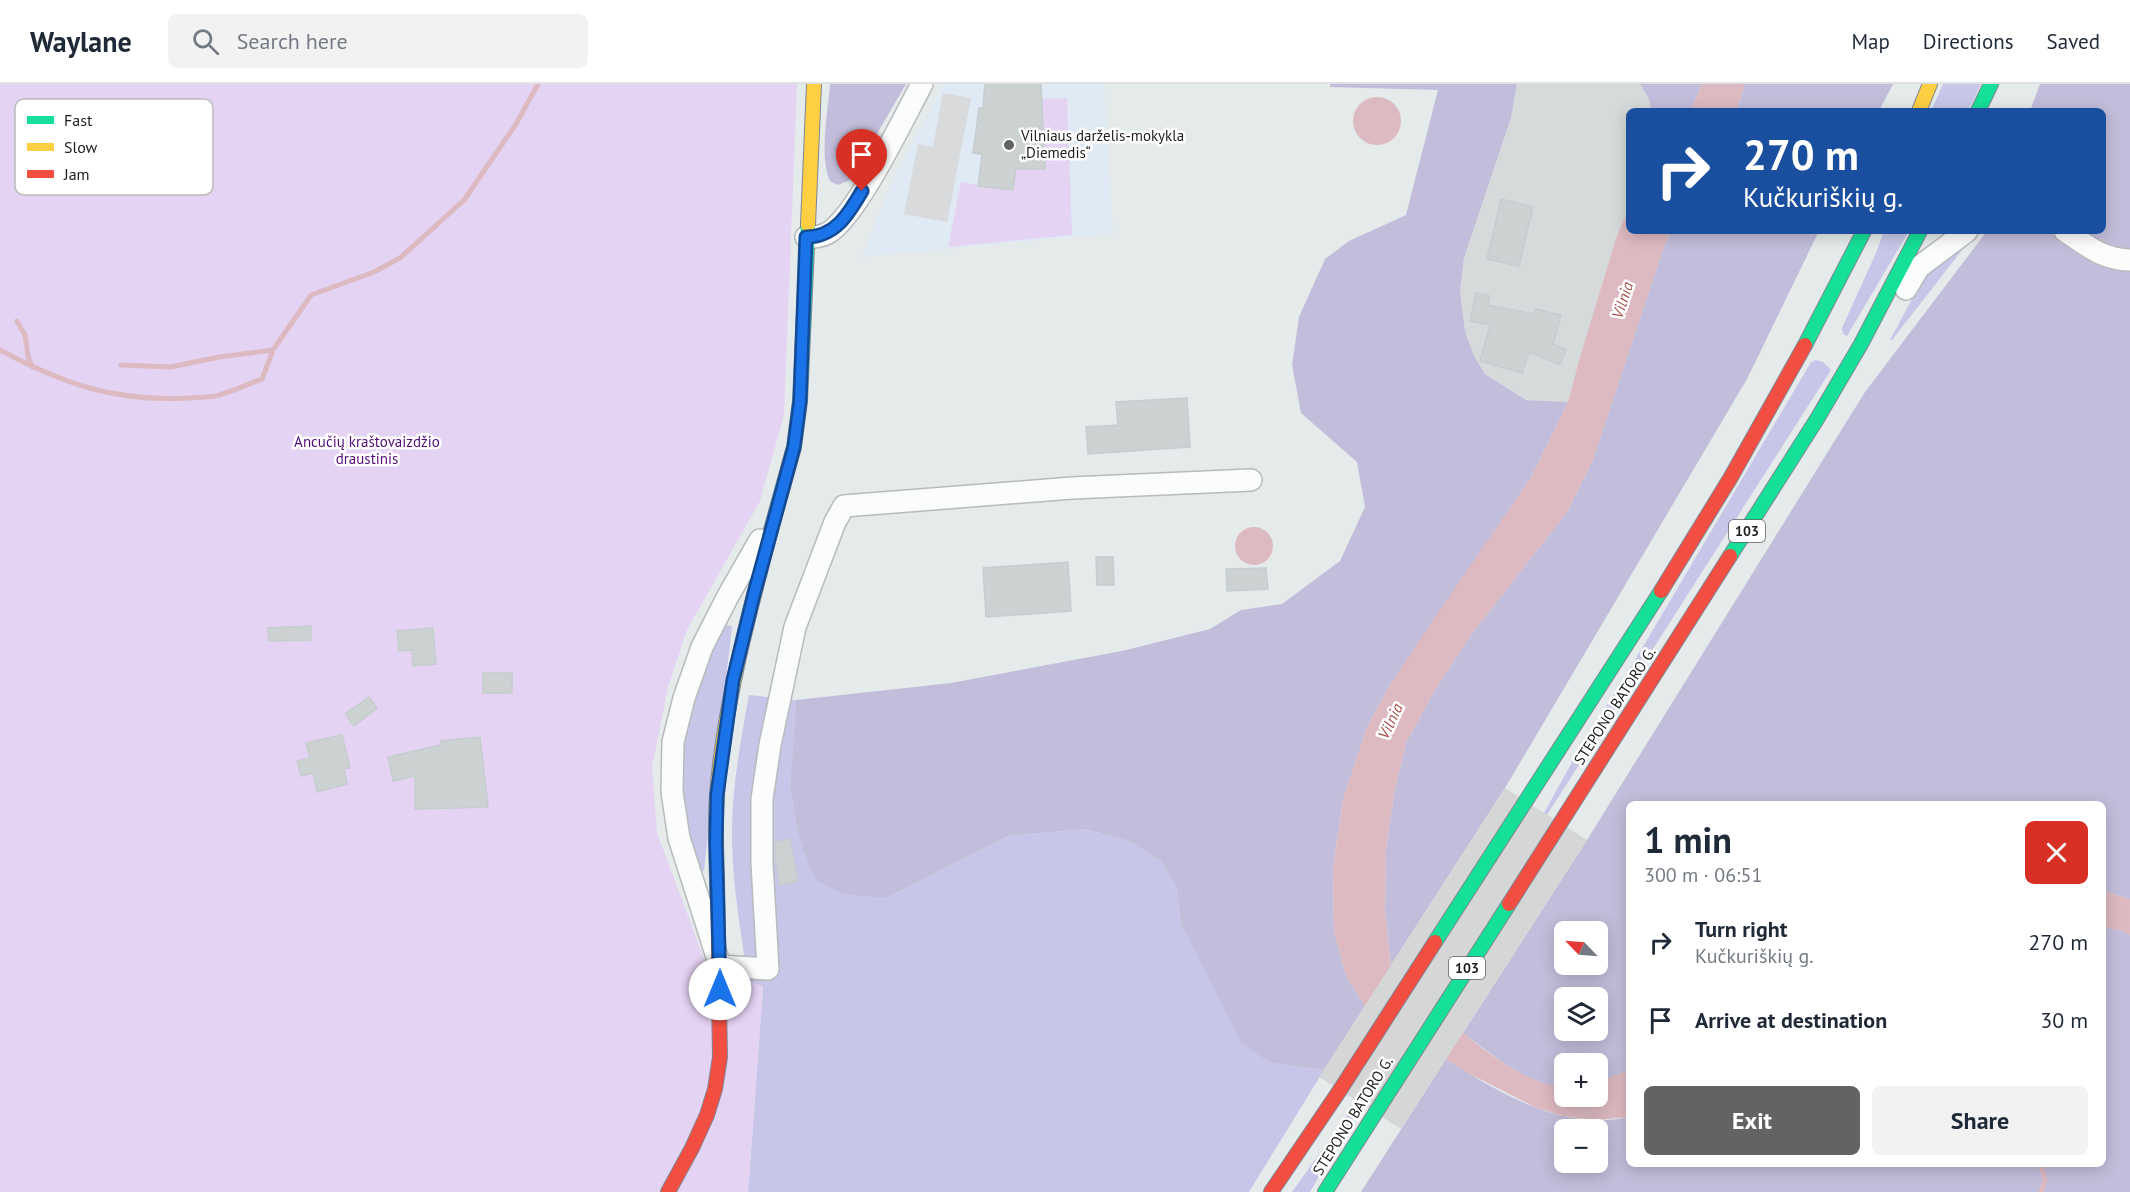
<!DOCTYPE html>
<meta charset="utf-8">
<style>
body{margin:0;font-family:"PT Sans",sans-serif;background:#f2f2f3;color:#1f2937;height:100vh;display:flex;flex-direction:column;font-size:22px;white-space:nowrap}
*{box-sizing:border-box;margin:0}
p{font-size:20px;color:#747a83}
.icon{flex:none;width:33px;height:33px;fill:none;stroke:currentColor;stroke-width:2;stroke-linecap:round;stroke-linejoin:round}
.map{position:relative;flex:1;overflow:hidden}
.panel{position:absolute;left:1626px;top:717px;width:480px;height:366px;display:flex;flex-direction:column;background:#fff;border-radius:9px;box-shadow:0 3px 15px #0003}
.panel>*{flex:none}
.hud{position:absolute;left:1626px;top:24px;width:480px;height:126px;border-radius:9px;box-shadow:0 3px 15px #0003;background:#1a4fa0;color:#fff;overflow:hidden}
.needle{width:39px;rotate:295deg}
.buttons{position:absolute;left:1554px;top:837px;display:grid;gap:12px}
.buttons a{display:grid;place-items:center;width:54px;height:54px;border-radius:9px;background:#fff;box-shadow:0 3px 15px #0003;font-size:30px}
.pin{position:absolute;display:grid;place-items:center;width:51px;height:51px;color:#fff;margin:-62px -26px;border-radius:50% 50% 50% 0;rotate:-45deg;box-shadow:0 0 6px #0007}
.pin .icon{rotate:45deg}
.me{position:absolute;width:66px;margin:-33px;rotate:0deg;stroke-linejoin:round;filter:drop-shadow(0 0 4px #0008)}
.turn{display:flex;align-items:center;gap:21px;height:126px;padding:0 18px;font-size:27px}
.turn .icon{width:78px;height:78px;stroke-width:2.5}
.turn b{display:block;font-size:42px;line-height:51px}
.round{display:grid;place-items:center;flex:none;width:63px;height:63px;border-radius:9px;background:#f2f2f3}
.summary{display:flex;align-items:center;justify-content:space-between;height:102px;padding:0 18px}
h1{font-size:36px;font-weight:700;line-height:45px}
.cta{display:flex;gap:12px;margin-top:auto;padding:12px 18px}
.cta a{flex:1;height:69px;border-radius:9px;background:#626464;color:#fff;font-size:24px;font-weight:700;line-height:69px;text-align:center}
.cta a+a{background:#f2f2f3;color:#1f2937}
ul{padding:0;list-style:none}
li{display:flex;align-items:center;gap:18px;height:78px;padding:0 18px}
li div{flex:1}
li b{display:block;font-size:22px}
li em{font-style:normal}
header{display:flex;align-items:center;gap:36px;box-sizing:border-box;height:84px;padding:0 30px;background:#fff;border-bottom:2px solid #e0e1e3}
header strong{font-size:28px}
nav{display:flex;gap:33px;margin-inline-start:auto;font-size:21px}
.search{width:420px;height:54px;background:#f2f2f3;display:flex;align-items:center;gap:15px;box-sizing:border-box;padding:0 21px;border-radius:9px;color:#747a83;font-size:22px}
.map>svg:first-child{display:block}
</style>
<header>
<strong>Waylane</strong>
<div class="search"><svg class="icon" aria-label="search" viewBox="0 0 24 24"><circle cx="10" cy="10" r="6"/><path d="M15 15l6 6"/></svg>Search here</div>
<nav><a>Map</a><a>Directions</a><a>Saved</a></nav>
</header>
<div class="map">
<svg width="2130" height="1108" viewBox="0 0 2130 1108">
<rect width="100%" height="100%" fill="#e5eaeb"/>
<!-- residential -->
<polygon fill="#d6dada" points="1517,0 1640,0 1649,15 1651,27 1629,27 1629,125 1617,151 1580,273 1568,318 1526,316 1485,290 1474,272 1465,247 1460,207 1464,174 1511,34"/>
<!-- education -->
<polygon fill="#e0eaf5" points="944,0 1104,0 1113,149 862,173 895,92"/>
<!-- grass -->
<g fill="#c7c6e9">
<polygon points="1943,0 1981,0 1968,27 1931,27"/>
<polygon points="1884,147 1909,147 1847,252 1843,250 1842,244 1876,169"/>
<polygon points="1973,152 1892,256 1890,256 1925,191"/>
<polygon points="1816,276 1823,278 1831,286 1547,731 1544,729 1576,671 1631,583 1811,278"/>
<path d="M724,541L732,542L704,786L701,788L698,787C694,771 688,755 685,739C672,671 691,600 724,541Z"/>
<path d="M749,611L796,616L790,704L798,748L886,814L1008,752L1084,745L1129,757L1160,777L1176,801L1181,840L1271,979L1324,986L1249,1108H748L763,903L748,896C741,850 733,804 732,758C731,708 740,660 749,611Z"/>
<polygon points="1357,1017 1361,1020 1310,1108 1292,1108"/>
</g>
<!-- forest -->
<g fill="#c2bdda" fill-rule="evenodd">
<path d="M830,0H906L850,96L838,101L830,97C819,72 828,28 830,0Z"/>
<polygon points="1330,0 1517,0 1511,34 1464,174 1460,207 1465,247 1474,272 1485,290 1526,316 1568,318 1532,392 1390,601 1367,643 1343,715 1333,783 1334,847 1346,892 1365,922 1324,986 1271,979 1242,960 1181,840 1176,801 1160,777 1129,757 1084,745 1008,752 886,814 844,810 817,797 809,782 798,748 790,704 796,616 951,599 1122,567 1210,545 1241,526 1282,520 1340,477 1365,423 1357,378 1301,329 1292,281 1299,233 1325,175 1349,157 1406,131 1438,6 1330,3"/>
<polygon points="1640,0 1702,0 1691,27 1651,27 1649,15"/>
<polygon points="1745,0 1893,0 1879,27 1736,27"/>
<path d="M2040,0H2130V815L2103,807V720H1629V986L1598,998V980H1564V1003C1526,1001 1493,971 1463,949L1587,756L1865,308L1987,147H2103V27H2030ZM1564,848H1598V880H1564ZM1564,914H1598V946H1564Z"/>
<polygon points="1671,147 1819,147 1747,295 1505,704 1391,881 1385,828 1386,766 1394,710 1406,659 1433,609 1470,552 1567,428 1592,378 1663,165"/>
<path d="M2103,843L2122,847L2130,851V1108H1361L1446,975C1499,1009 1564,1048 1629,1033V1080H2103ZM1564,1046H1598V1078H1564Z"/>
</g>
<!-- park -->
<g fill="#e4d3f2">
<polygon points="0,0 797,0 784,331 760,417 687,546 668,603 652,683 657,749 709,888 748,896 763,903 748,1108 0,1108"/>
<polygon points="1067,14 1072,151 948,163 961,98 1013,106 1016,85 1044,85 1042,15"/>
</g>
<!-- parking -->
<polygon fill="#d8dadb" points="943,9 971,14 947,138 904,130 918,60 933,63"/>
<!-- water -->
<g fill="#ddb9c1">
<polygon points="1702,0 1745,0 1736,27 1691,27"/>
<circle cx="1377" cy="37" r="24"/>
<path d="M1629,125V147H1671L1663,165L1592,378L1567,428L1470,552L1433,609L1406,659L1394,710L1386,766L1385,828L1391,882C1432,920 1507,1000 1564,1003V1012H1598V998L1629,986V1033L1596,1036L1563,1032L1537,1024L1466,988L1365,922L1346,892L1334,847L1333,783L1343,715L1367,643L1390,601L1435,533L1532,392L1568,318L1580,273L1617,151Z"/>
<circle cx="1254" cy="462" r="19"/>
<polygon points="2103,807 2130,815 2130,851 2122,847 2103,843"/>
</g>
<!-- pier -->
<polygon fill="#d5d7d7" points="1505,704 1587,756 1401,1045 1319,993"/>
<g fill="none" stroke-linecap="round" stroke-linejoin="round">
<!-- stream -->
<g stroke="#ddb9c1" stroke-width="5">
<polyline points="17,237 25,251 28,272 32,283"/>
<path d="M0,266C63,300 115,318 188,314C198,313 210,314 219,311C234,307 248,300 262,295L273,266L311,211L374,188L400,174L464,116L516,40L538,0"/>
<polyline points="121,281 171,283 219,273 273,266"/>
<polyline points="2040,1080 2045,1096 2041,1108"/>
</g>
</g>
<!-- building -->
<g fill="#ccd1d2" stroke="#c6cdce" stroke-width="1.5">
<polygon points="985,0 1041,0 1045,85 1016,85 1013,106 978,102 982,70 973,69 979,24 983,24"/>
<polygon points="1501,115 1533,123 1519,182 1487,175"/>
<polygon points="1476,209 1490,212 1488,221 1534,230 1536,225 1561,231 1553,260 1566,266 1560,281 1529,268 1522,289 1480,277 1490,241 1470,237"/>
<polygon points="1187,314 1190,363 1088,370 1086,343 1118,341 1116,318"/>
<polygon points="1096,473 1113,473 1114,501 1097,501"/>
<polygon points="1068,478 1071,527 986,533 983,484"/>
<polygon points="1266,484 1268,505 1227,507 1226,485"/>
<polygon points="311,542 311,556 269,557 268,544"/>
<polygon points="433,544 436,580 413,582 412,566 399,567 397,547"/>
<rect x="483" y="589" width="29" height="20"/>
<polygon points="369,613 377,624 354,642 345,630"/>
<polygon points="342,651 350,684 344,685 347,700 317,708 313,689 301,692 297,677 310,674 306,659"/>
<polygon points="480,653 488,723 415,725 415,692 393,697 388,673 441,661 441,657"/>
<polygon points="790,755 798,797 780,801 775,772 775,758"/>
</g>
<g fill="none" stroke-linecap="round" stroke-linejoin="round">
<defs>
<g id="street">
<path d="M2065,147C2088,162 2101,175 2130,176"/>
<path d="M806,153C813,153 821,153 828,149C857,132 904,33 922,0"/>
<polyline points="1906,205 1919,183 1967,147"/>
<polyline points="760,456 728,512 702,563 684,614 673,658 672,708 679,754 720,882 768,885 762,779 762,715 770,661 795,543 835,438 844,422 1072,404 1251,396"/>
</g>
<g id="fast">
<polyline points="1978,27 1991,0"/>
<polyline points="1805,261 1864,147"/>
<polyline points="771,446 794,363 800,317 808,141"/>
<polyline points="1730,472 1817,335 1861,260 1920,147"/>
<polyline points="1435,858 1661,507"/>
<polyline points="1325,1108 1509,820"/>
</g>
<g id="slow">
<polyline points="1919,27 1930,0"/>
<polyline points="808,141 814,0"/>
<path d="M717,794C716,766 715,739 717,711C724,621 748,533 771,446"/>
</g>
<g id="jam">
<polyline points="1661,507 1731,393 1805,261"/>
<polyline points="1509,820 1730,472"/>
<polyline points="668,1108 692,1064 707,1031 715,1005 720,973 717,794"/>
<polyline points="1271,1108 1340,1006 1435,858"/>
</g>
</defs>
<!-- street casing -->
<use href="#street" stroke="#b8babb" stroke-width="24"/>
<!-- fast casing -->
<use href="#fast" stroke="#7e8695" stroke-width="16"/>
<!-- slow casing -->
<use href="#slow" stroke="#7e8695" stroke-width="16"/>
<!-- jam casing -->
<use href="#jam" stroke="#7e8695" stroke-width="16"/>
<!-- street -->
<use href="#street" stroke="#fbfcfc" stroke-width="21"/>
<!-- fast -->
<use href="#fast" stroke="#16e098" stroke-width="14"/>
<!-- slow -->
<use href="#slow" stroke="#ffcf43" stroke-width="14"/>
<!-- jam -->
<use href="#jam" stroke="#f24e42" stroke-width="14"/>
</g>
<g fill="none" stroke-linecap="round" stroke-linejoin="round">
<defs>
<path id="route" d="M720,905L716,759L717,711L733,596L754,510L794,363L800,317L806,153C835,153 848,131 862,107"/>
</defs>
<!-- route casing -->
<use href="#route" stroke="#114b97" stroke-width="15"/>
<!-- route -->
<use href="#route" stroke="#1a73e8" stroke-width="10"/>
</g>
<!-- markers -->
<circle fill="#626464" stroke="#fff" stroke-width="2" cx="1009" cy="61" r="6"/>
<g text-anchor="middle" stroke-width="5" stroke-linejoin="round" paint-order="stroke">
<!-- shield labels -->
<g fill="#fff" stroke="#606060" stroke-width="1.5">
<rect x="1729" y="436" width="36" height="22" rx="4.5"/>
<rect x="1449" y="873" width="36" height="22" rx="4.5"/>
</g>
<g font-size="14" font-weight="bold" fill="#1c1c1c">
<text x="1747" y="452">103</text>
<text x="1467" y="889">103</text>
</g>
<!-- poi labels -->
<g font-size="15" fill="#1c1c1c" stroke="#fff" text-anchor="start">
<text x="1021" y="57">Vilniaus darželis-mokykla<tspan x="1021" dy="17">„Diemedis“</tspan></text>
</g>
<!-- park labels -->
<g font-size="15" fill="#530e77" stroke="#fff">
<text x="367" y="363">Ancučių kraštovaizdžio<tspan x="367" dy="17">draustinis</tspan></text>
</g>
<!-- street labels -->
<g font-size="15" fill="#1c1c1c" stroke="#fff">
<text transform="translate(1615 622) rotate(-57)" y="5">STEPONO BATORO G.</text>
<text transform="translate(1353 1032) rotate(-58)" y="5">STEPONO BATORO G.</text>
</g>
<!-- water labels -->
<g font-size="16" font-style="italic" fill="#a9534c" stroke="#fff">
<text transform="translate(1622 216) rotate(-72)" y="6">Vilnia</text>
<text transform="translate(1390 637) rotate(-65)" y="6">Vilnia</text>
</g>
</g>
<!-- legend -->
<rect x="15" y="15" width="198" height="96" rx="9" fill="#fff" stroke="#bbb" stroke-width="1.5"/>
<rect x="27" y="32" width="27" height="8" fill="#16e098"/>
<rect x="27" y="59" width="27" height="8" fill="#ffcf43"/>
<rect x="27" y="86" width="27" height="8" fill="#f24e42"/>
<g font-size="16" fill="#1c1c1c">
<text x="64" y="42">Fast</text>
<text x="64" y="69">Slow</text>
<text x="64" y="96">Jam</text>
</g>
</svg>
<div class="buttons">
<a><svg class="needle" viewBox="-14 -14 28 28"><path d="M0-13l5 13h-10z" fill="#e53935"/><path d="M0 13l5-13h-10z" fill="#747a83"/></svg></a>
<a><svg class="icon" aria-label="layers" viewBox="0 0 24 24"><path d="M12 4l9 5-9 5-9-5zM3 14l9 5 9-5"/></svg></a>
<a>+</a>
<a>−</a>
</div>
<div class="pin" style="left:862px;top:107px;background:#d93025"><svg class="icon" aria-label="arrive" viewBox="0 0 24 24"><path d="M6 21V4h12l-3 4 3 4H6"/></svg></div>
<svg class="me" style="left:720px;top:905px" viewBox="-20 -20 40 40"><circle r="19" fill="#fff"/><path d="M0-13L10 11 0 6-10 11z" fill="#1a73e8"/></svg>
<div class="hud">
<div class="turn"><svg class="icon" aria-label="right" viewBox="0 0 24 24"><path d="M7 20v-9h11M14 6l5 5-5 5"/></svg><div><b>270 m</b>Kučkuriškių g.</div></div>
</div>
<section class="panel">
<div class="summary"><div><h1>1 min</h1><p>300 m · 06:51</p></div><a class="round" style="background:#d93025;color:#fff"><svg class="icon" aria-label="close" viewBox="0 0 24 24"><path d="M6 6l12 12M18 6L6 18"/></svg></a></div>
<ul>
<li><svg class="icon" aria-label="right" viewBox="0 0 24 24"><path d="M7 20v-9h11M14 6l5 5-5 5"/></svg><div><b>Turn right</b><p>Kučkuriškių g.</p></div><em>270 m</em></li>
<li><svg class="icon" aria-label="arrive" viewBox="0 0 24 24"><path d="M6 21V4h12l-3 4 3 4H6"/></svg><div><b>Arrive at destination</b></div><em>30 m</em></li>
</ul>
<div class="cta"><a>Exit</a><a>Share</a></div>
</section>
</div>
